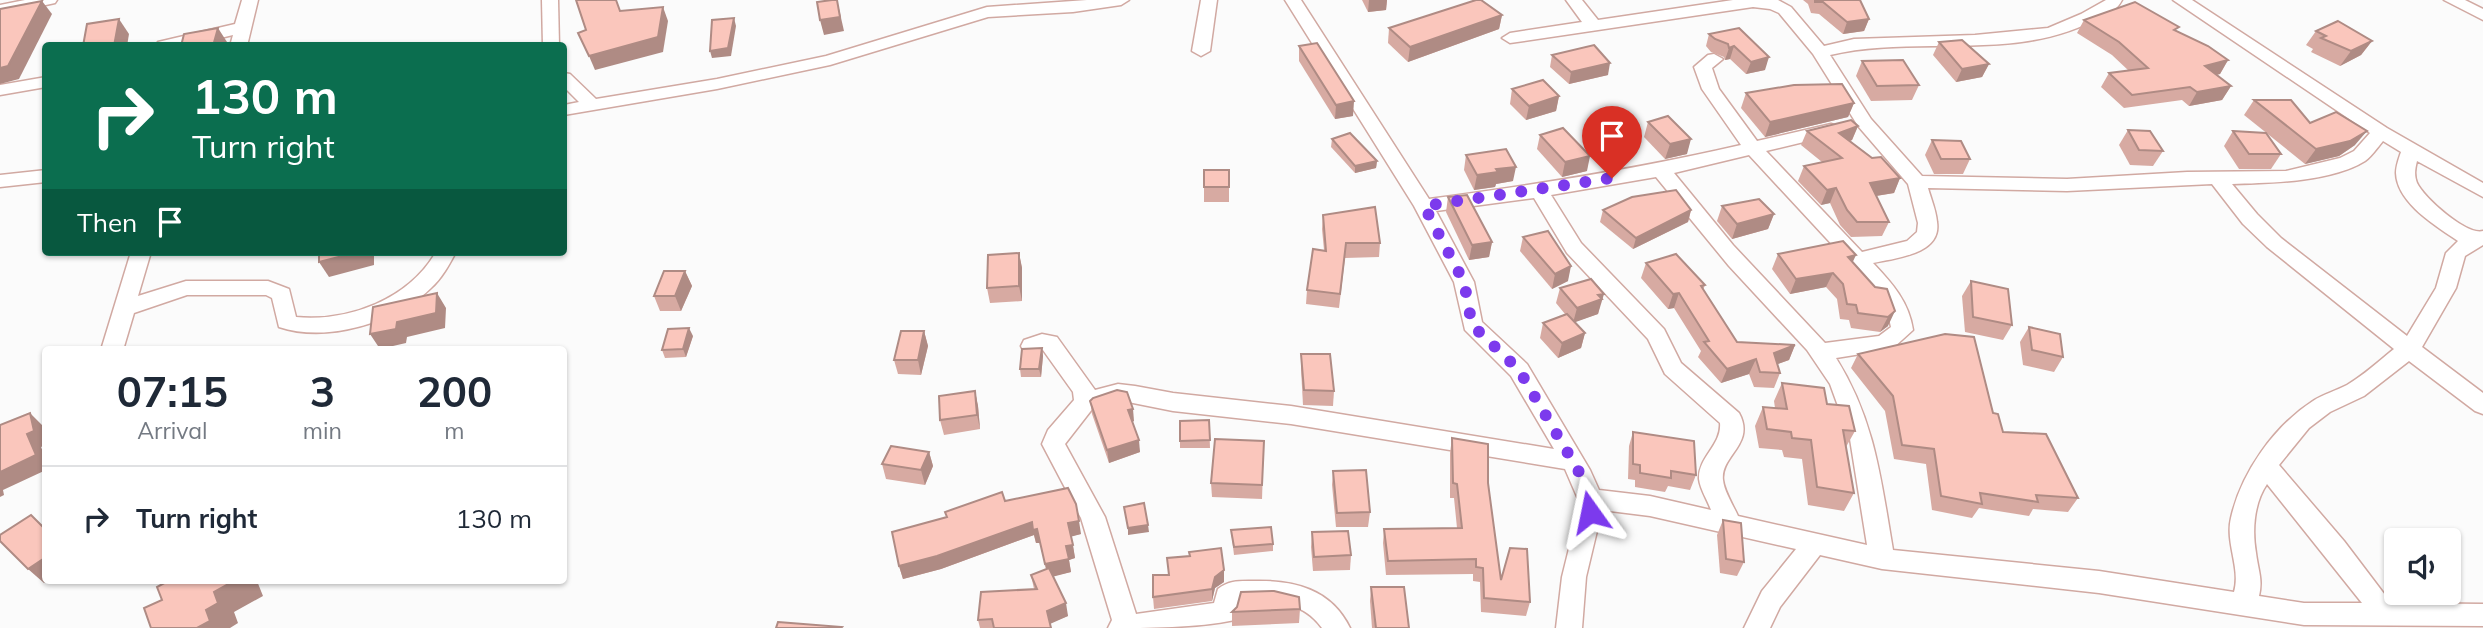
<!DOCTYPE html>
<style>
body{margin:0;font-family:Mulish,sans-serif;background:#f2f2f3;color:#1f2937;height:100vh;display:flex;flex-direction:column;font-size:26px;white-space:nowrap}
*{box-sizing:border-box;margin:0}
p{font-size:23px;color:#747a83}
.icon{flex:none;width:38px;height:38px;fill:none;stroke:currentColor;stroke-width:2;stroke-linecap:round;stroke-linejoin:round}
.map{position:relative;flex:1;overflow:hidden}
.sheet{position:absolute;left:42px;top:346px;width:525px;height:238px;display:flex;flex-direction:column;background:#fff;border-radius:7px;box-shadow:0 2px 5px #0004}
.sheet>*{flex:none}
.banner{position:absolute;left:42px;top:42px;width:525px;height:214px;border-radius:7px;box-shadow:0 2px 5px #0004;background:#0b6e4f;color:#fff;overflow:hidden}
.buttons{position:absolute;left:2384px;top:528px;display:grid;gap:14px}
.buttons a{display:grid;place-items:center;width:77px;height:77px;border-radius:7px;background:#fff;box-shadow:0 2px 5px #0004;font-size:35px}
.pin{position:absolute;display:grid;place-items:center;width:60px;height:60px;color:#fff;margin:-72px -30px;border-radius:50% 50% 50% 0;rotate:-45deg;box-shadow:0 0 7px #0007}
.pin .icon{rotate:45deg}
.me{position:absolute;width:77px;margin:-38px;rotate:348deg;stroke-linejoin:round;filter:drop-shadow(0 0 5px #0008)}
.turn{display:flex;align-items:center;gap:24px;height:147px;padding:0 35px;font-size:32px}
.turn .icon{width:91px;height:91px;stroke-width:2.5}
.turn b{display:block;font-size:49px;line-height:60px}
.then{display:flex;align-items:center;height:66px;padding:0 35px;background:#0003;gap:14px;font-size:26px}
.eta{display:flex;justify-content:space-evenly;align-items:center;height:119px;text-align:center}
.eta b{font-size:42px;font-weight:700;line-height:49px}
ul{padding:0;list-style:none}
li{display:flex;align-items:center;gap:21px;height:105px;padding:0 35px;border-top:2px solid #e0e1e3}
li div{flex:1}
li b{display:block;font-size:26px}
li em{font-style:normal}
.map>svg:first-child{display:block}
</style>
<div class="map">
<svg width="2483" height="628" viewBox="0 0 2483 628">
<rect width="100%" height="100%" fill="#fbfbfb"/>
<g fill="none" stroke-linecap="round" stroke-linejoin="round">
<defs>
<g id="minor">
<polygon points="25,0 57,0 55,3 0,15 0,5"/>
<polygon points="242,0 258,0 247,46 230,46 233,35 187,46 156,46 158,42 235,24"/>
<polygon points="542,0 558,0 559,46 543,46"/>
<polygon points="1087,0 1129,0 1121,5 1073,12 988,17 830,65 717,89 564,115 564,105 579,102 564,87 564,73 570,74 596,99 717,79 826,56 987,7"/>
<polygon points="1201,0 1217,0 1210,51 1201,56 1192,51"/>
<path d="M1285,0H1301L1429,199C1534,185 1638,169 1741,145L1702,89L1694,67L1708,55L1714,54L1723,59L1712,68L1719,89L1757,141L1831,124L1837,126L1840,130L1837,134L1766,151L1862,252L1907,241L1917,232L1918,223L1908,184L1858,126L1813,54L1779,13L1770,9L1753,7L1510,43L1502,38L1510,33L1582,22L1566,0H1582L1598,20L1733,0H1778L1791,7L1824,46L1854,39L1975,35L2048,28L2081,14L2106,0H2122C2118,9 2110,12 2102,16C2020,64 1919,34 1830,55L1871,119L1922,176L2067,179L2187,172L2286,171L2340,158L2354,151L2370,133L2173,0H2192L2387,128L2483,183V197L2417,161C2415,169 2414,175 2417,183C2424,198 2467,236 2483,231V245L2465,256L2456,288L2422,347L2483,393V414L2475,411L2409,361L2364,396L2330,412L2309,428L2279,465L2344,541L2391,603L2483,604V626L2304,625L2099,593L1882,569L1820,555L1780,607L1770,628H1744L1762,591L1796,549L1650,516L1602,510L1586,577L1582,628H1556L1562,577L1578,512V499L1565,469L1291,424L1173,411L1118,400L1093,408L1065,444L1105,517L1136,614L1214,603L1218,589C1229,580 1240,581 1254,581C1294,580 1331,589 1350,628H1322C1301,599 1272,602 1239,603L1235,620C1196,628 1149,628 1108,628L1112,620L1081,518L1042,444L1048,430L1074,400L1073,392L1043,350L1032,354L1024,352L1021,346L1024,340L1042,334L1057,337L1095,390L1118,384L1135,386L1173,393L1291,406L1554,449L1511,376L1465,330L1454,282L1414,206ZM2383,141L2401,152C2399,158 2396,166 2396,173C2397,203 2436,226 2458,241L2446,253L2436,288L2407,336L2281,238L2257,214L2232,184C2271,183 2331,182 2365,161C2372,156 2377,148 2383,141ZM1749,155L1876,292L1887,310L1891,327L1879,336L1825,343L1733,245L1674,173ZM1656,177L1729,266L1807,350L1830,384L1850,439L1867,545L1738,516C1733,505 1724,491 1723,480C1720,456 1756,444 1739,413L1681,363L1664,329L1581,243L1551,195ZM2212,184L2243,224L2267,247L2394,349C2379,361 2364,375 2347,385C2336,391 2323,394 2313,401C2274,426 2241,473 2231,518C2225,543 2241,568 2234,592L2099,571L1893,550C1881,480 1875,420 1836,358L1892,349L1913,330C1909,302 1892,283 1873,263C1896,258 1942,254 1937,222C1936,210 1931,199 1928,188L2067,191ZM1534,198L1567,253L1648,339L1665,374L1720,423C1722,445 1698,457 1699,479C1700,489 1708,501 1711,510L1650,496L1599,490L1590,470L1527,364L1482,322L1474,282L1436,211ZM2267,484L2362,603H2304L2259,596C2263,579 2258,570 2256,553C2252,530 2254,503 2267,484Z"/>
<polygon points="2444,0 2465,0 2483,9 2483,20"/>
<polygon points="46,77 46,87 0,95 0,85"/>
<polygon points="46,170 46,182 0,187 0,175"/>
<path d="M131,252H151L138,296L186,281H268L289,289L296,317C349,322 409,299 436,252H456C449,265 442,278 431,288C395,323 327,343 279,327L272,298L266,295H187L134,313L123,350H101Z"/>
</g>
</defs>
<!-- minor casing -->
<use href="#minor" stroke="#d1a9a2" stroke-width="3"/>
<!-- minor -->
<use href="#minor" fill="#fff" fill-rule="evenodd"/>
</g>
<!-- wall -->
<g fill="#d7aaa2">
<polygon points="1362,0 1387,0 1386,10 1368,12"/>
<polygon points="1803,0 1860,0 1869,19 1864,31 1843,34 1819,14 1811,13 1808,4"/>
<polygon points="1502,15 1499,29 1408,62 1388,43 1389,28"/>
<polygon points="2084,20 2176,31 2228,60 2220,74 2216,75 2231,86 2222,100 2189,106 2182,100 2124,108 2101,87 2109,73 2129,71 2112,55 2077,33"/>
<polygon points="1739,28 1765,70 1746,74 1730,59 1725,60 1724,57 1711,52 1706,46 1709,34"/>
<polygon points="2316,31 2372,41 2361,55 2340,66 2311,52 2313,49 2306,45"/>
<polygon points="1939,42 1989,64 1982,77 1956,82 1933,55"/>
<polygon points="1299,46 1353,116 1335,119 1299,61"/>
<polygon points="1552,55 1608,75 1569,84 1550,67"/>
<polygon points="1862,61 1919,85 1912,100 1871,101 1856,76"/>
<polygon points="1512,89 1559,96 1556,111 1526,120 1510,104"/>
<polygon points="1746,93 1854,103 1848,117 1765,137 1741,108"/>
<polygon points="2254,100 2310,123 2355,145 2339,156 2305,164 2244,115"/>
<polygon points="1648,122 1687,154 1665,159 1644,137"/>
<polygon points="1858,126 1852,140 1850,141 1900,178 1894,193 1876,196 1889,222 1882,236 1851,237 1840,225 1830,203 1821,205 1798,181 1804,166 1822,162 1801,145 1807,131"/>
<polygon points="2128,130 2163,151 2153,166 2130,165 2119,145"/>
<polygon points="2233,131 2281,154 2271,169 2239,169 2224,146"/>
<polygon points="1540,135 1587,171 1562,177 1537,149"/>
<polygon points="1332,139 1377,161 1376,168 1355,173 1331,147"/>
<polygon points="1932,140 1970,159 1963,174 1934,174 1925,155"/>
<polygon points="1466,155 1513,181 1496,184 1495,187 1474,190 1464,170"/>
<rect x="1204" y="170" width="25" height="32"/>
<polygon points="1448,197 1492,242 1489,257 1469,260 1446,212"/>
<polygon points="1722,206 1774,214 1768,229 1732,239 1717,221"/>
<polygon points="1603,210 1691,210 1688,222 1633,249 1600,222"/>
<polygon points="1323,215 1380,243 1379,257 1345,258 1339,308 1306,304 1307,290 1324,250 1322,229"/>
<polygon points="1523,237 1568,281 1552,289 1520,251"/>
<polygon points="1019,253 1022,268 1022,301 990,303 987,288"/>
<polygon points="1778,254 1853,263 1875,287 1887,289 1888,326 1880,332 1851,328 1849,320 1840,319 1837,299 1826,287 1790,294 1772,269"/>
<polygon points="1646,263 1705,285 1703,290 1737,342 1795,345 1789,360 1777,364 1780,373 1774,388 1754,387 1749,374 1721,383 1698,357 1701,351 1674,308 1668,309 1641,278"/>
<polygon points="685,271 692,286 681,311 660,311 654,296"/>
<polygon points="1971,281 2012,325 2003,340 1965,332 1962,296"/>
<polygon points="1560,288 1600,309 1599,309 1598,314 1574,322 1585,333 1581,348 1558,358 1540,338 1543,323 1565,314 1556,303"/>
<polygon points="2029,327 2063,357 2054,372 2023,365 2020,342"/>
<polygon points="924,331 928,346 921,375 898,374 894,360"/>
<polygon points="693,336 686,357 665,358 662,350"/>
<polygon points="1042,348 1043,356 1041,377 1021,377 1020,369"/>
<polygon points="1301,354 1334,391 1333,406 1303,405 1301,369"/>
<polygon points="1858,354 1993,413 2003,432 2078,498 2068,512 2033,509 2029,516 1979,508 1972,518 1932,510 1926,464 1894,459 1885,411 1851,368"/>
<polygon points="1782,383 1827,404 1855,431 1846,447 1854,493 1844,511 1808,505 1802,459 1784,457 1782,450 1759,448 1755,426 1763,407 1775,408 1774,401"/>
<polygon points="975,391 978,406 980,429 944,435 940,420"/>
<polygon points="1090,401 1134,421 1132,422 1140,452 1109,463 1092,414"/>
<polygon points="1209,420 1210,448 1180,448 1180,421"/>
<polygon points="1633,432 1696,475 1690,490 1668,486 1665,492 1635,487 1635,480 1628,479 1629,446"/>
<polygon points="1452,438 1488,483 1501,580 1530,602 1526,616 1481,612 1480,582 1473,581 1473,574 1386,575 1383,543 1384,529 1457,528 1454,498 1450,498 1450,453"/>
<polygon points="1264,441 1262,499 1212,497 1211,483"/>
<polygon points="929,452 933,466 925,485 886,479 882,464"/>
<polygon points="1333,471 1370,512 1368,527 1336,527 1332,485"/>
<polygon points="1005,501 1081,534 1071,536 1075,558 1069,560 1071,572 1053,576 1068,616 1050,623 1051,628 980,628 978,620 1034,589 1031,575 1046,569 1040,543 1036,543 1034,535 941,569 903,579 899,566 946,517"/>
<polygon points="1723,520 1744,562 1737,576 1720,573 1717,535"/>
<polygon points="1231,530 1273,544 1273,551 1234,555"/>
<polygon points="1312,532 1351,555 1350,570 1313,571 1311,547"/>
<polygon points="1224,570 1224,582 1215,588 1212,601 1154,609 1153,597 1168,575"/>
<polygon points="1371,587 1409,628 1372,628 1370,601"/>
<polygon points="1300,609 1299,623 1232,626 1232,612"/>
</g>
<!-- shaded-wall -->
<g fill="#af8b84">
<polygon points="837,0 844,31 824,35 820,20"/>
<polygon points="1369,0 1387,0 1386,10 1368,12"/>
<polygon points="42,1 52,14 19,79 0,84 0,68"/>
<polygon points="663,7 668,21 663,52 595,70 589,56"/>
<polygon points="1502,15 1499,29 1408,62 1410,47"/>
<polygon points="734,18 736,26 731,56 712,58 710,51"/>
<polygon points="119,19 129,34 127,46 114,46"/>
<polygon points="1869,19 1864,31 1843,34 1847,22"/>
<polygon points="218,28 227,42 226,46 213,46"/>
<polygon points="2372,41 2361,55 2340,66 2351,51"/>
<polygon points="1734,46 1730,59 1725,60 1729,48"/>
<polygon points="1769,57 1765,70 1746,74 1751,62"/>
<polygon points="2228,60 2220,74 2197,79 2205,66"/>
<polygon points="1610,63 1608,75 1569,84 1571,72"/>
<polygon points="1989,64 1982,77 1956,82 1962,69"/>
<polygon points="2231,86 2222,100 2189,106 2197,92"/>
<polygon points="1559,96 1556,111 1526,120 1529,106"/>
<polygon points="1354,101 1353,116 1335,119 1336,105"/>
<polygon points="1854,103 1848,117 1765,137 1770,122"/>
<polygon points="1858,126 1852,140 1833,148 1839,133"/>
<polygon points="2367,131 2355,145 2339,156 2305,164 2316,149"/>
<polygon points="1691,139 1687,154 1665,159 1670,144"/>
<polygon points="1590,156 1587,171 1562,177 1565,162"/>
<polygon points="1377,161 1376,168 1355,173 1355,166"/>
<polygon points="1516,167 1513,181 1496,184 1495,187 1474,190 1477,175 1496,169"/>
<polygon points="1900,178 1894,193 1863,198 1870,183"/>
<polygon points="1836,188 1830,203 1821,205 1827,190"/>
<polygon points="1691,210 1688,222 1633,249 1636,238"/>
<polygon points="1774,214 1768,229 1732,239 1737,224"/>
<polygon points="1492,242 1489,257 1469,260 1472,245"/>
<polygon points="358,252 374,252 374,265 329,277 319,262"/>
<polygon points="1019,253 1022,268 1022,301 1019,286"/>
<polygon points="1856,255 1849,270 1848,257"/>
<polygon points="1571,266 1568,281 1552,289 1555,274"/>
<polygon points="685,271 692,286 681,311 675,296"/>
<polygon points="1833,273 1826,287 1790,294 1796,279"/>
<polygon points="437,293 446,308 445,328 407,337 406,343 380,349 370,334 397,322"/>
<polygon points="1679,293 1674,308 1668,309 1673,294"/>
<polygon points="1604,294 1598,314 1573,323 1577,308 1598,295"/>
<polygon points="1895,311 1888,326 1880,332 1888,317"/>
<polygon points="689,328 693,336 686,357 683,349"/>
<polygon points="924,331 928,346 921,375 918,360"/>
<polygon points="1585,333 1581,348 1558,358 1562,343"/>
<polygon points="1795,345 1789,360 1767,368 1774,353"/>
<polygon points="1042,348 1043,356 1041,377 1039,369"/>
<polygon points="1756,359 1749,374 1721,383 1727,369"/>
<polygon points="975,391 978,406 980,429 977,415"/>
<polygon points="1133,409 1134,421 1129,423 1128,410"/>
<polygon points="30,413 43,426 46,435 46,445 41,447 46,459 46,470 3,490 4,495 0,497 0,472 27,434"/>
<polygon points="1139,440 1140,452 1109,463 1107,450"/>
<polygon points="929,452 933,466 925,485 921,470"/>
<polygon points="1079,521 1081,534 1070,537 1068,523"/>
<polygon points="1032,522 1037,529 1040,543 1036,543 1034,535 941,569 903,579 899,566"/>
<polygon points="1148,525 1149,532 1128,535 1128,528"/>
<polygon points="1073,545 1075,558 1069,560 1071,572 1048,578 1045,564 1066,546"/>
<polygon points="46,557 46,581 47,581 44,583 28,569"/>
<polygon points="1224,570 1224,582 1215,588 1212,601 1212,589 1215,577"/>
<polygon points="234,581 257,581 263,596 234,612 238,623 230,628 197,628 214,592"/>
<polygon points="1066,603 1068,616 1050,624 1047,611"/>
</g>
<!-- building -->
<g fill="#fac6bc" stroke="#af8b84" stroke-width="2">
<polygon points="576,0 616,0 620,11 663,7 658,37 589,56 578,33 586,30"/>
<polygon points="832,0 837,0 840,17 820,20 817,2"/>
<polygon points="1476,0 1481,0 1502,15 1410,47 1389,28"/>
<polygon points="1815,0 1860,0 1869,19 1847,22 1823,2 1815,2"/>
<polygon points="42,1 8,66 0,68 0,9"/>
<polygon points="2135,2 2179,27 2174,30 2208,46 2228,60 2205,66 2231,86 2197,92 2190,87 2132,95 2109,73 2148,68 2119,42 2084,20"/>
<polygon points="734,18 728,48 710,51 712,20"/>
<polygon points="119,19 114,46 83,46 87,24"/>
<polygon points="2338,21 2372,41 2351,51 2321,38 2326,36 2316,31"/>
<polygon points="218,28 213,46 181,46 184,34"/>
<polygon points="1739,28 1769,57 1751,62 1734,46 1729,48 1728,44 1715,39 1709,34"/>
<polygon points="1962,40 1989,64 1962,69 1939,42"/>
<polygon points="1317,43 1354,101 1336,105 1299,46"/>
<polygon points="1594,45 1610,63 1571,72 1552,55"/>
<polygon points="1903,60 1919,85 1877,86 1862,61"/>
<polygon points="1543,80 1559,96 1529,106 1512,89"/>
<polygon points="1842,84 1854,103 1770,122 1746,93 1794,85"/>
<polygon points="2254,100 2291,100 2310,123 2336,112 2367,131 2350,141 2316,149"/>
<polygon points="1668,116 1691,139 1670,144 1648,122"/>
<polygon points="1851,120 1858,126 1839,133 1872,158 1881,157 1900,178 1870,183 1889,222 1857,222 1847,210 1836,188 1827,190 1804,166 1842,158 1807,131"/>
<polygon points="1563,128 1590,156 1565,162 1540,135"/>
<polygon points="2128,130 2150,131 2163,151 2139,150"/>
<polygon points="2233,131 2266,133 2281,154 2249,154"/>
<polygon points="1350,133 1377,161 1355,166 1332,139"/>
<polygon points="1932,140 1961,141 1970,159 1941,159"/>
<polygon points="1506,149 1516,167 1496,169 1498,172 1477,175 1466,155"/>
<rect x="1204" y="170" width="25" height="17"/>
<polygon points="1676,190 1691,210 1636,238 1603,210 1632,197"/>
<polygon points="1467,195 1492,242 1472,245 1448,197"/>
<polygon points="1759,199 1774,214 1737,224 1722,206"/>
<polygon points="1375,207 1380,243 1346,243 1340,294 1307,290 1313,249 1326,251 1323,215"/>
<polygon points="1548,231 1571,266 1555,274 1523,237"/>
<polygon points="1843,241 1856,255 1848,257 1875,287 1887,289 1895,311 1888,317 1858,313 1856,305 1847,304 1843,284 1833,273 1796,279 1778,254"/>
<polygon points="319,252 358,252 319,262"/>
<polygon points="1019,253 1019,286 987,288 988,255"/>
<polygon points="1676,254 1705,285 1701,286 1737,342 1795,345 1774,353 1780,373 1760,372 1756,359 1727,369 1704,342 1709,341 1679,293 1673,294 1646,263"/>
<polygon points="664,271 685,271 675,296 654,296"/>
<polygon points="1591,279 1604,294 1598,295 1602,299 1577,308 1560,288"/>
<polygon points="1971,281 2008,289 2012,325 1973,317"/>
<polygon points="437,293 436,313 397,322 396,329 370,334 373,307"/>
<polygon points="1567,314 1585,333 1562,343 1543,323"/>
<polygon points="2029,327 2060,334 2063,357 2032,350"/>
<polygon points="689,328 683,349 662,350 668,329"/>
<polygon points="901,331 924,331 918,360 894,360"/>
<polygon points="1945,334 1974,337 1993,413 1998,414 2003,432 2046,434 2078,498 2036,495 2038,502 1980,493 1982,504 1941,496 1934,449 1902,445 1893,396 1858,354"/>
<polygon points="1042,348 1039,369 1020,369 1022,349"/>
<polygon points="1301,354 1330,354 1334,391 1304,390"/>
<polygon points="1782,383 1824,388 1827,404 1849,406 1855,431 1843,430 1854,493 1817,487 1811,440 1792,438 1791,432 1767,429 1763,407 1787,409"/>
<polygon points="1117,390 1127,392 1133,409 1128,410 1139,440 1107,450 1090,401 1093,398"/>
<polygon points="975,391 977,415 940,420 939,396"/>
<polygon points="30,413 34,431 27,434 36,455 0,472 0,425"/>
<polygon points="1209,420 1210,440 1180,441 1180,421"/>
<polygon points="1633,432 1694,441 1696,475 1671,471 1671,478 1640,473 1640,465 1633,464"/>
<polygon points="1452,438 1488,444 1488,483 1501,580 1510,548 1527,549 1530,602 1484,598 1483,568 1476,567 1476,559 1388,561 1384,529 1462,528 1457,484 1453,483"/>
<polygon points="1215,439 1264,441 1262,485 1211,483"/>
<polygon points="891,446 929,452 921,470 882,464"/>
<polygon points="1366,470 1370,512 1337,513 1333,471"/>
<polygon points="1068,488 1076,504 1079,521 1068,523 1073,545 1066,546 1069,559 1045,564 1037,529 1033,530 1032,522 937,556 899,566 892,532 947,517 945,512 1002,492 1005,501"/>
<polygon points="1144,503 1148,525 1128,528 1124,507"/>
<polygon points="31,515 46,530 46,557 28,569 0,541 0,535"/>
<polygon points="1723,520 1741,523 1744,562 1726,559"/>
<polygon points="1271,527 1273,544 1234,547 1231,530"/>
<polygon points="1348,531 1351,555 1314,557 1312,532"/>
<polygon points="1221,548 1224,570 1215,577 1212,589 1153,597 1153,575 1169,575 1167,558 1190,556 1189,552"/>
<polygon points="1049,568 1066,603 1047,611 1051,628 994,628 992,619 978,620 981,592 1037,589 1031,575"/>
<polygon points="168,581 234,581 214,592 218,603 206,610 210,621 197,628 151,628 144,608 162,600 157,587"/>
<polygon points="1371,587 1404,587 1409,628 1376,628"/>
<polygon points="1274,591 1299,597 1300,609 1232,612 1237,607 1241,592"/>
<polygon points="778,622 842,627 841,628 776,628"/>
</g>
<g fill="none" stroke-linecap="round" stroke-linejoin="round">
<!-- route -->
<polyline stroke="#7c3aed" stroke-width="12" stroke-dasharray="0 21.6" points="1590,512 1590,499 1582,477 1519,370 1472,325 1464,282 1424,206 1612,178"/>
</g>
</svg>
<div class="buttons">
<a><svg class="icon" aria-label="sound" viewBox="0 0 24 24"><path d="M4 9h4l5-4v14l-5-4H4zM17 9q2 3 0 6"/></svg></a>
</div>
<div class="pin" style="left:1612px;top:178px;background:#d93025"><svg class="icon" aria-label="arrive" viewBox="0 0 24 24"><path d="M6 21V4h12l-3 4 3 4H6"/></svg></div>
<svg class="me" style="left:1590px;top:512px" viewBox="-20 -20 40 40"><path d="M0-17L14 15 0 8-14 15z" fill="#7c3aed" stroke="#fff" stroke-width="4"/></svg>
<div class="banner">
<div class="turn"><svg class="icon" aria-label="right" viewBox="0 0 24 24"><path d="M7 20v-9h11M14 6l5 5-5 5"/></svg><div><b>130 m</b>Turn right</div></div>
<div class="then">Then<svg class="icon" aria-label="arrive" viewBox="0 0 24 24"><path d="M6 21V4h12l-3 4 3 4H6"/></svg></div>
</div>
<section class="sheet">
<div class="eta">
<div><b>07:15</b><p>Arrival</p></div>
<div><b>3</b><p>min</p></div>
<div><b>200</b><p>m</p></div>
</div>
<ul>
<li><svg class="icon" aria-label="right" viewBox="0 0 24 24"><path d="M7 20v-9h11M14 6l5 5-5 5"/></svg><div><b>Turn right</b></div><em>130 m</em></li>
</ul>
</section>
</div>
